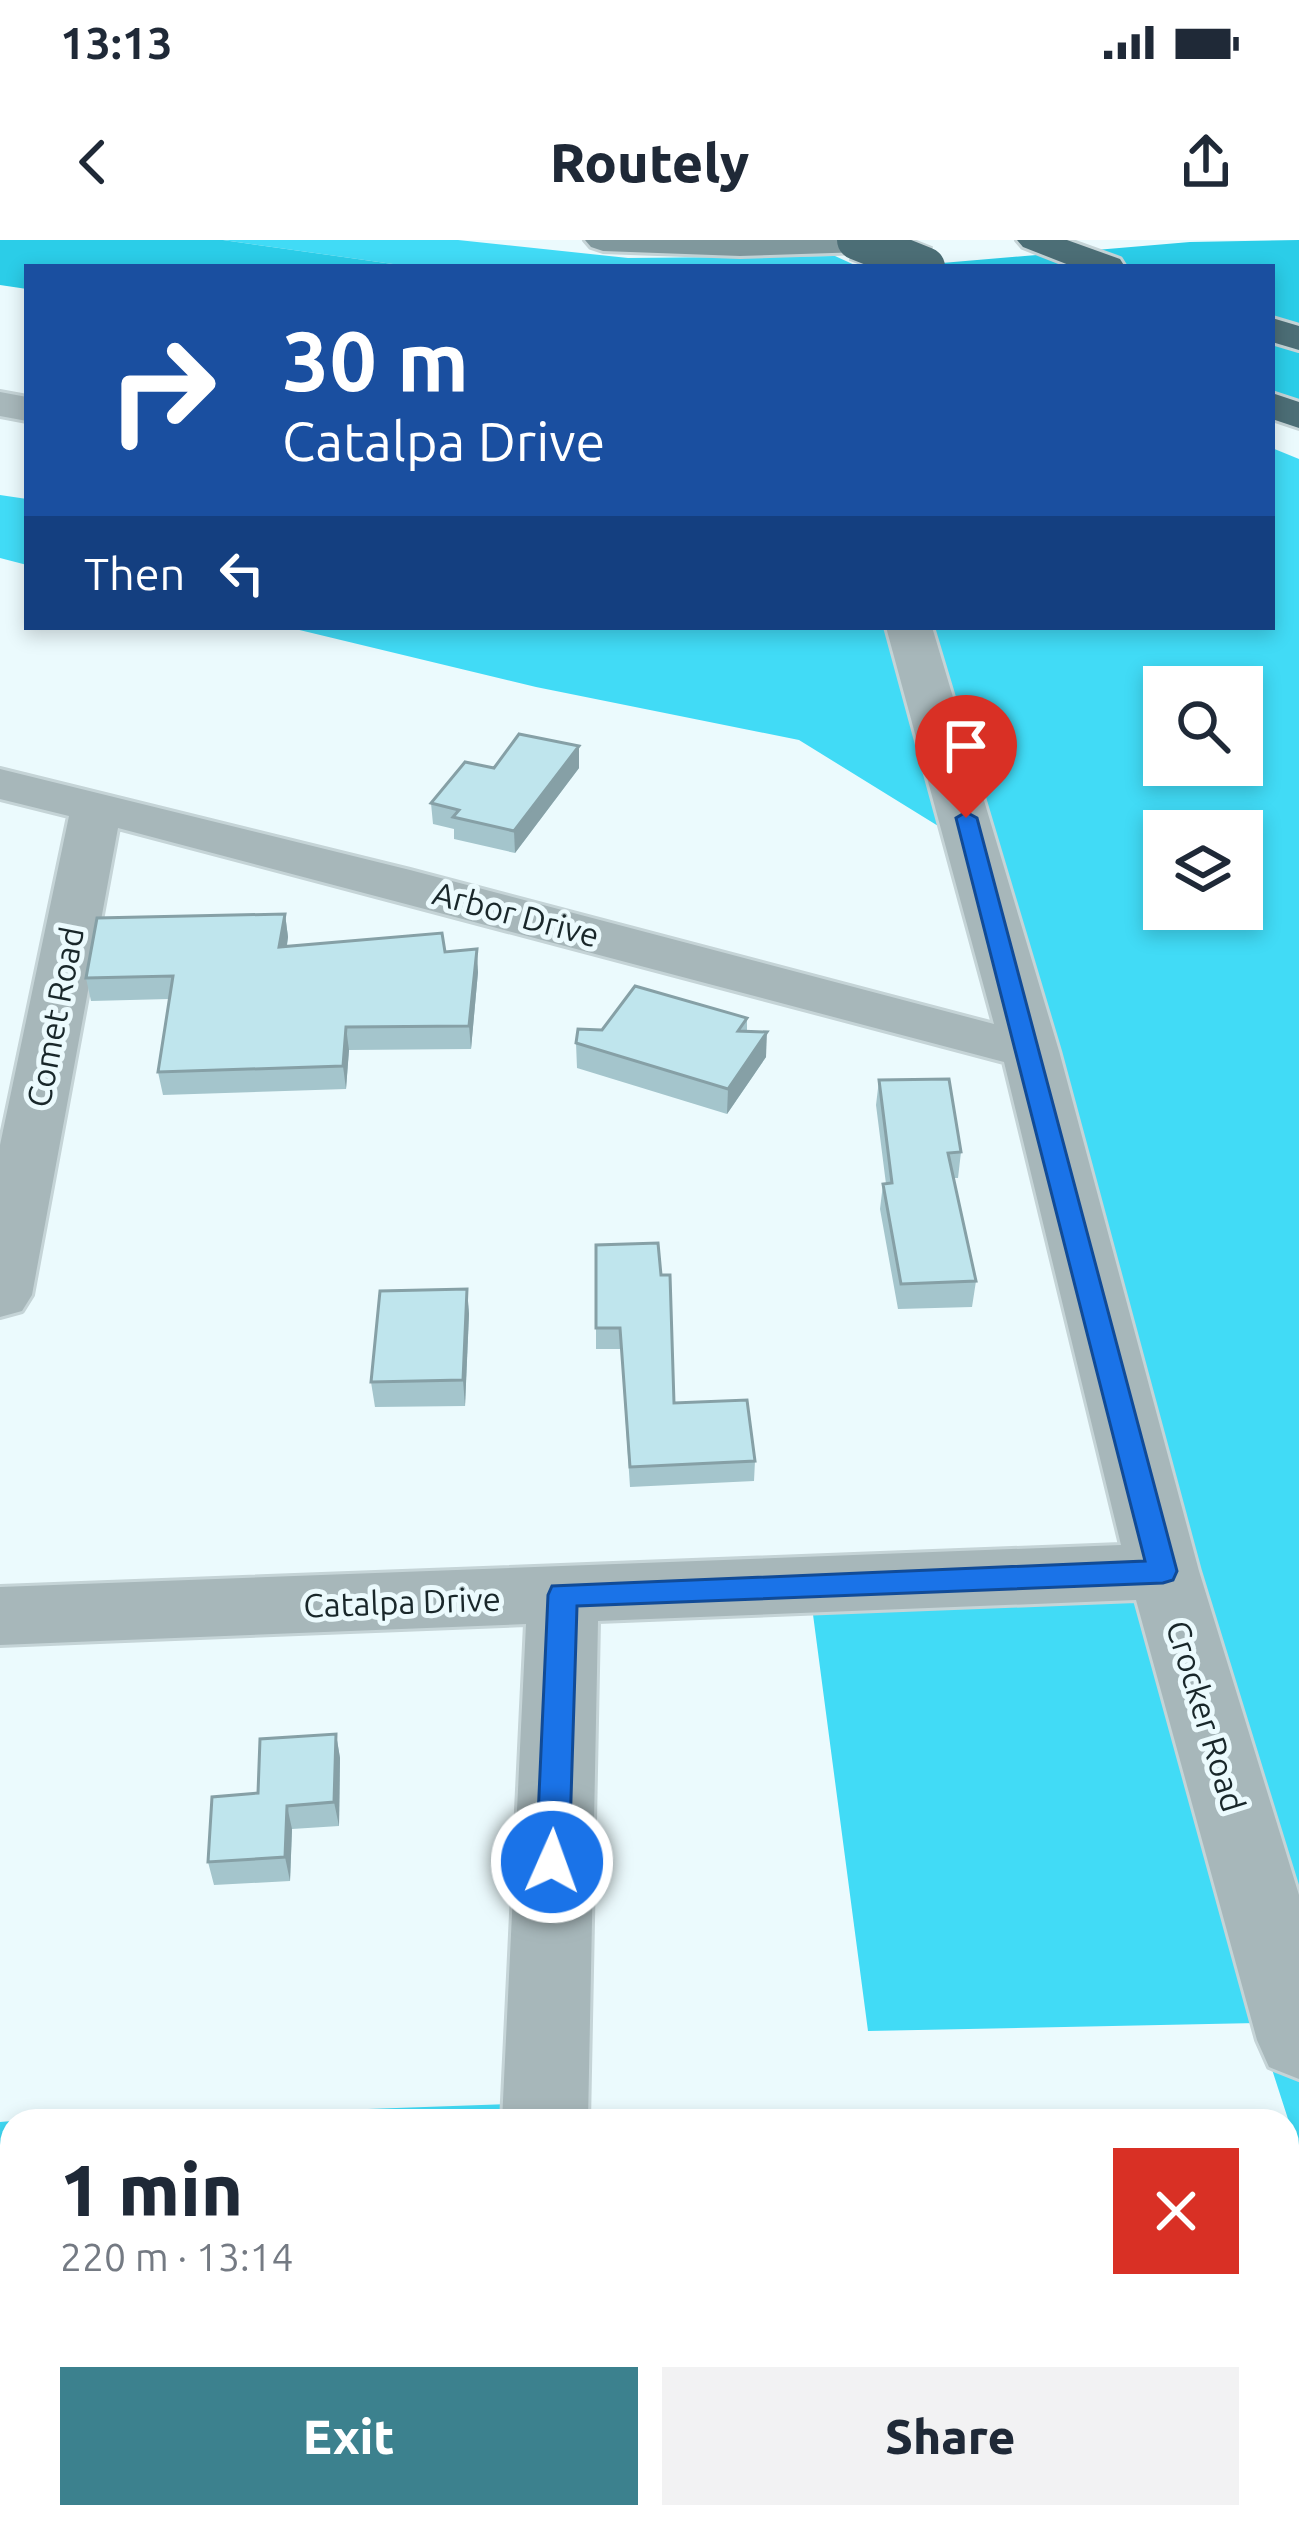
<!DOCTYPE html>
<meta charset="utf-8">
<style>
body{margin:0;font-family:Ubuntu,sans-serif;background:#f2f2f3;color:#1f2937;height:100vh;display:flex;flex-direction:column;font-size:45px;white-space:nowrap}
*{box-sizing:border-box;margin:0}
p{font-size:39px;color:#747a83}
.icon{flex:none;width:66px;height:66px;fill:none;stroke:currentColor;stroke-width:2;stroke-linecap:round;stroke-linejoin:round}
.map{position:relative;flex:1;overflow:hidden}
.details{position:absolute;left:0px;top:1869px;width:1299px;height:420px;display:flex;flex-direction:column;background:#fff;border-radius:36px 36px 0 0;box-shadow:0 6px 18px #0003}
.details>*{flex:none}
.banner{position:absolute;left:24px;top:24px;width:1251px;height:366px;border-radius:0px;box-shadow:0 6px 18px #0003;background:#1a4fa0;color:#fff;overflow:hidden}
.fabs{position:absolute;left:1143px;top:426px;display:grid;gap:24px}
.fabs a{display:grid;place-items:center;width:120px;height:120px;border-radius:0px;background:#fff;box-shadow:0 6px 18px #0003;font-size:60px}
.pin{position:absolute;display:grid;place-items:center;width:102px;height:102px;color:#fff;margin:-123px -51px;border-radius:50% 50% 50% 0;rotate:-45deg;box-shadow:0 0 12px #0007}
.pin .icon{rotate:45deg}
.me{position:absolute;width:132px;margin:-66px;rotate:2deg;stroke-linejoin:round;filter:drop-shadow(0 0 9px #0008)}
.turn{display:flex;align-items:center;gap:42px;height:252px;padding:0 60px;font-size:54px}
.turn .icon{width:156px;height:156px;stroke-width:2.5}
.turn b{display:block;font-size:84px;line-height:102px}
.then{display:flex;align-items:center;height:114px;padding:0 60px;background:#0003;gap:24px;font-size:45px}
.round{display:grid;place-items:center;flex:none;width:126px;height:126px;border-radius:0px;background:#f2f2f3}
.headline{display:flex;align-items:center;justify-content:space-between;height:204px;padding:0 60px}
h1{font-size:72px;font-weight:800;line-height:90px}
.action{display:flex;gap:24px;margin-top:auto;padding:24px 60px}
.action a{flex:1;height:138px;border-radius:0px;background:#3c818e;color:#fff;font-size:48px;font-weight:800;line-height:138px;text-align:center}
.action a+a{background:#f2f2f3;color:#1f2937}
.status{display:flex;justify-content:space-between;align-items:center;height:84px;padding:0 60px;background:#fff;direction:ltr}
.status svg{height:33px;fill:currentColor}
header{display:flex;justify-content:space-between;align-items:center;height:156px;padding:0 60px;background:#fff;font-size:54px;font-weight:800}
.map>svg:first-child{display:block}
</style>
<div class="status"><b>13:13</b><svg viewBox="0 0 49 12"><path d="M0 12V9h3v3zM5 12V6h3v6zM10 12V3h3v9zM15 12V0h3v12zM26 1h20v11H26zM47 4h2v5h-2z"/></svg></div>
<header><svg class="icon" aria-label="back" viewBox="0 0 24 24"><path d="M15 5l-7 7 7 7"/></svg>Routely<svg class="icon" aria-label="share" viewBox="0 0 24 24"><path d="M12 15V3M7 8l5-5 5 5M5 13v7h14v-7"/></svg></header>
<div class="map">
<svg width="1299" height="2289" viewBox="0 0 1299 2289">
<rect width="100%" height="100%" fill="#ebfafd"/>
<!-- forest -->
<g fill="#41dbf6" fill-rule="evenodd">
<polygon points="223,0 458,0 628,18 835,16 859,27 414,27"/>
<path d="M1272,208L1299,219V1913L1257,1783L868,1791L812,1367L1150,1347L943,589L799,500L536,447L287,387H1272ZM1164,447H1242V525H1164ZM1164,591H1242V669H1164Z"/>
<polygon points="0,255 27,259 27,325 0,318"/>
<polygon points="536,1863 536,1881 22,1881"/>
<polygon points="12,1881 12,2277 618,2277 618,2289 0,2289 0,1882"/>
</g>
<!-- water -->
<g fill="#2bcde8">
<polygon points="0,0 223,0 414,27 27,27 27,49 0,45"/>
<polygon points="1299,0 1299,163 1272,164 1272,27 895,27 1190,2"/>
</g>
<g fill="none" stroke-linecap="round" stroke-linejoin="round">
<defs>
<g id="street">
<polygon points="0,152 27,157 27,181 0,176"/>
<polygon points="886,387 932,387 1059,811 1199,1331 1299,1655 1299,1839 1269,1827 1257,1800 1136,1360 598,1381 588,1881 502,1881 526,1384 0,1405 0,1347 1121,1305 1004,822 118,588 32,1055 22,1071 0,1077 0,905 69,576 0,559 0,529 410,630 994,784"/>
</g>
<polygon id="secondary" points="585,0 913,0 907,7 895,11 740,16 603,11 591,7"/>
<g id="highway">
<polygon points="1017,0 1067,0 1120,19 1125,27 1074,27 1023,7"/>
<polygon points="1272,78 1299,86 1299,110 1272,102"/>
<polygon points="1272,153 1299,162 1299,188 1272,179"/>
</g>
</defs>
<!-- street casing -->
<use href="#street" stroke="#c5d4d7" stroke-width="6"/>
<!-- secondary casing -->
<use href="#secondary" stroke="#c5d4d7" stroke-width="6"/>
<!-- highway casing -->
<use href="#highway" stroke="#c5d4d7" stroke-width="6"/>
<!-- street -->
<use href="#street" fill="#a7b7ba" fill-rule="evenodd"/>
<!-- secondary -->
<use href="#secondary" fill="#80989d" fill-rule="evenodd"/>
<!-- highway -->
<use href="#highway" fill="#4c6e76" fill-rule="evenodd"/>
<defs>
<polyline id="highway-bridge" points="857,0 925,27"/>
</defs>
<!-- highway-bridge casing -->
<use href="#highway-bridge" stroke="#c5d4d7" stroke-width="44" stroke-linecap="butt"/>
<!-- highway-bridge -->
<use href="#highway-bridge" stroke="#4c6e76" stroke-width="40"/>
</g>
<!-- wall -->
<g fill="#a4c5cc">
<polygon points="579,506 579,528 515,613 454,599 454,589 433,584 431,563 494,528"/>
<polygon points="285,674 288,697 287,706 445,712 478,732 471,809 349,810 346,849 163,855 158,832 169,759 91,761 86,738"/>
<polygon points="747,778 747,791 766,817 727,874 577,828 576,803 602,790"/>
<polygon points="879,840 961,912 958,938 954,938 976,1041 972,1067 898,1069 880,969 883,944 886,944 876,865"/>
<polygon points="596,1005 674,1163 755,1221 754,1241 630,1247 621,1109 596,1109"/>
<polygon points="467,1049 469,1074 465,1166 375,1167 371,1142"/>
<polygon points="336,1494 340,1518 339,1586 292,1589 290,1641 214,1645 208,1622 258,1553"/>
<polygon points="1287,2180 1299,2225 1299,2254 1293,2263 1287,2263"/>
<polygon points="1098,2277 1260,2277 1259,2279 1151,2289 1101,2289"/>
</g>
<!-- shaded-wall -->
<g fill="#86a0a6">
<polygon points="579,506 579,528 515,613 514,591"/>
<polygon points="285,674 288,697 283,730 279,707"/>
<polygon points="477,709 478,732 471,809 469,786"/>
<polygon points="346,787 349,810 346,849 343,826"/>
<polygon points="767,792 766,817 727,874 728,849"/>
<polygon points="467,1049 469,1074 465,1166 463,1140"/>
<polygon points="336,1494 340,1518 339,1586 334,1562"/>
<polygon points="287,1566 292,1589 290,1641 285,1617"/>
</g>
<!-- building -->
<g fill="#bfe5ed" stroke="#86a0a6" stroke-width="3">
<polygon points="519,494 579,506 514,591 453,577 459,570 431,563 465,522 494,528"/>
<polygon points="285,674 279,707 442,693 445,712 477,709 469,786 346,787 343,826 158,832 173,736 86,738 97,678"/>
<polygon points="635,746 747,778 738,791 767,792 728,849 576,803 578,789 602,790"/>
<polygon points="949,839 961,912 948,913 976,1041 901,1044 883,944 892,943 879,840"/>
<polygon points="658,1003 661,1035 670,1035 674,1163 747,1160 755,1221 630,1227 620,1088 596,1088 596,1005"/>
<polygon points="467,1049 463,1140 371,1142 380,1051"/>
<polygon points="336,1494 334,1562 287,1566 285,1617 208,1622 212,1557 258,1553 260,1499"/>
<polygon points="1287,2180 1299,2225 1299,2246 1287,2247"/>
<polygon points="678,2277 784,2277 785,2289 679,2289"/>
<polygon points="1061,2277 1064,2289 921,2289"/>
</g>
<!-- route -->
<polygon fill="#1a73e8" stroke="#114b97" stroke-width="3" points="966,572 977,578 1177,1331 1173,1340 1163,1343 577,1366 569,1622 564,1632 552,1636 541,1632 536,1622 548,1355 552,1346 1145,1321 956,578"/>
<g text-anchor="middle" stroke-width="10" stroke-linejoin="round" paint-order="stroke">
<!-- street labels -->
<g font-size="33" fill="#19272a" stroke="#ebfafd">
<text transform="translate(516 674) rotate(15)" y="12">Arbor Drive</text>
<text transform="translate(55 777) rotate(-79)" y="12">Comet Road</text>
<text transform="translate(402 1362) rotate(-2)" y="12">Catalpa Drive</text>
<text transform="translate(1206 1476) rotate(73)" y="12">Crocker Road</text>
</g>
</g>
</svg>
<div class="fabs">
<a><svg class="icon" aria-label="search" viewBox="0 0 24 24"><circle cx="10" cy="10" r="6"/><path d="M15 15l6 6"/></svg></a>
<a><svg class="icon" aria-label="layers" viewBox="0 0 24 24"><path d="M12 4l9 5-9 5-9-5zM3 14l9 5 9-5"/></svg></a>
</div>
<div class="pin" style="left:966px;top:578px;background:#d93025"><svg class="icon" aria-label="arrive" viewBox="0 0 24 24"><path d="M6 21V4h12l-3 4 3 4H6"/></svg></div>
<svg class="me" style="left:552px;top:1622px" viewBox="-20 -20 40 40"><circle r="17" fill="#1a73e8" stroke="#fff" stroke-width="3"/><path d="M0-11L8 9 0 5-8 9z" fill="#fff"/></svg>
<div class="banner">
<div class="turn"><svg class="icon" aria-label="right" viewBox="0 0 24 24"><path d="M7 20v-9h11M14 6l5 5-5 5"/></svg><div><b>30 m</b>Catalpa Drive</div></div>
<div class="then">Then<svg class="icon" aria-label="left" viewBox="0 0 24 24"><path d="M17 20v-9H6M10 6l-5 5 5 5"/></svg></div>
</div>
<section class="details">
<div class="headline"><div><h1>1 min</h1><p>220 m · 13:14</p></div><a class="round" style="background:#d93025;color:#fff"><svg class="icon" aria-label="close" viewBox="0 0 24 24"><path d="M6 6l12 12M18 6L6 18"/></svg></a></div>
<div class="action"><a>Exit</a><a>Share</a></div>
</section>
</div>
